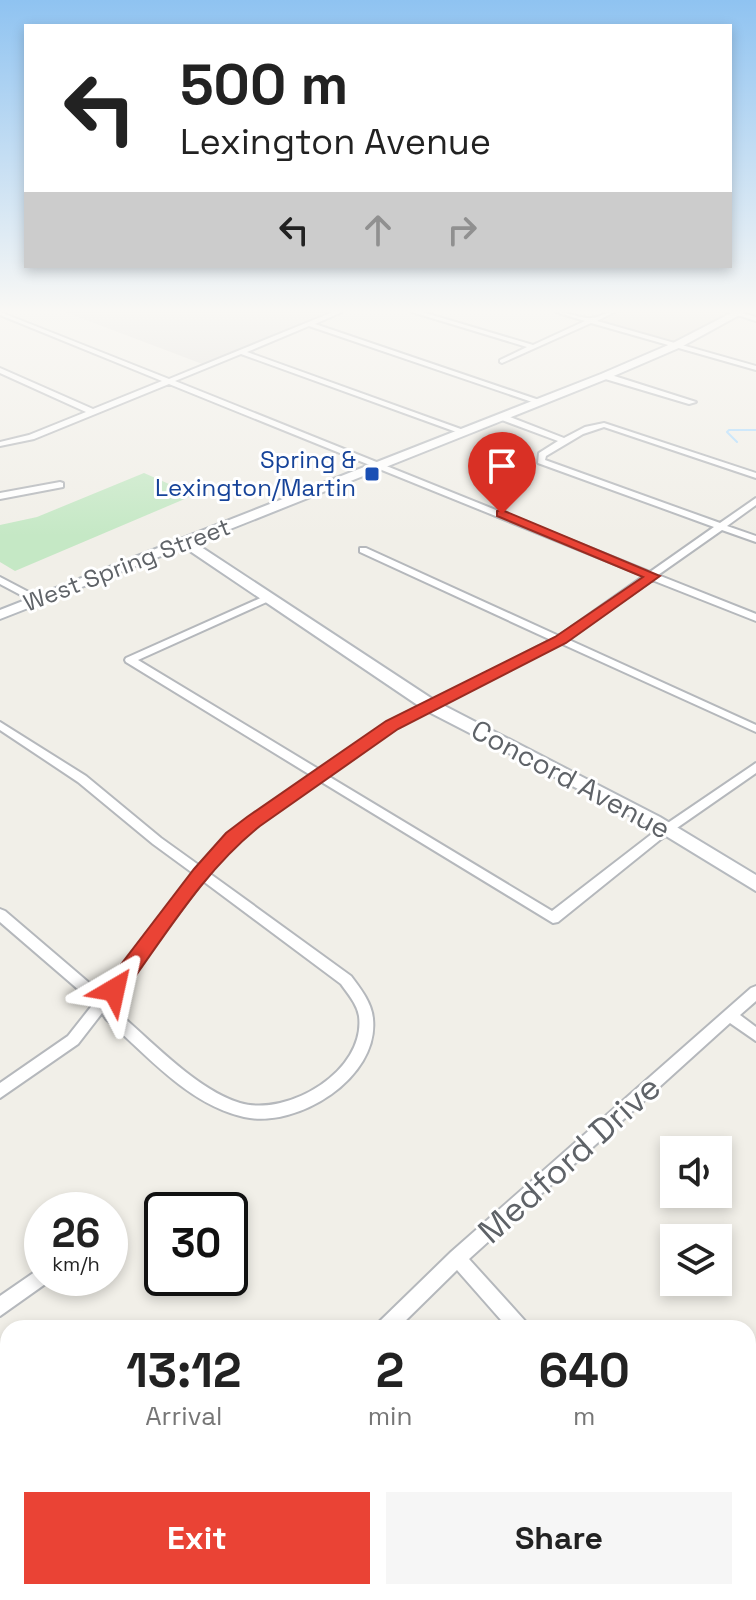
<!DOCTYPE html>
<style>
body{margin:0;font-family:"Space Grotesk",sans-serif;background:#f6f6f6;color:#222;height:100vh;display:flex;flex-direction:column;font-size:30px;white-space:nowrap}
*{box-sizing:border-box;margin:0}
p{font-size:26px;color:#767676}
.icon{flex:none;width:44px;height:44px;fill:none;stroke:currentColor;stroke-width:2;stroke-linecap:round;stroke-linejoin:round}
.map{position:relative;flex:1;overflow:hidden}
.details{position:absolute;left:0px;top:1320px;width:756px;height:280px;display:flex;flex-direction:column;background:#fff;border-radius:24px 24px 0 0;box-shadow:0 4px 12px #0003}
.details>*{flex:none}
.hud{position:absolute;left:24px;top:24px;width:708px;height:244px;border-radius:0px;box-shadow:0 4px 12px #0003;background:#fff;color:#222;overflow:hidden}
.tools{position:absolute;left:660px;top:1136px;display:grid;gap:16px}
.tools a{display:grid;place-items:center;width:72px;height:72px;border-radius:0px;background:#fff;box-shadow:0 4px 12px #0003;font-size:40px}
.speed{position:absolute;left:24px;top:1192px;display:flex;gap:16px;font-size:40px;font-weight:700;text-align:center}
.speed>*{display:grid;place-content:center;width:104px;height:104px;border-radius:50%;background:#fff;box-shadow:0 4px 12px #0003;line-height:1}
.speed small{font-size:20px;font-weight:400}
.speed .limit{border:4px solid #111;border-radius:12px;background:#fff;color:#111}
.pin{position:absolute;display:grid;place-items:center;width:68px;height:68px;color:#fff;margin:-82px -34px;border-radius:50% 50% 50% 0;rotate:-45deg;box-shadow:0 0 8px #0007}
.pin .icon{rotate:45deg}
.me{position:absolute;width:88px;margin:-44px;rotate:36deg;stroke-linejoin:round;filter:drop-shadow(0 0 6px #0008)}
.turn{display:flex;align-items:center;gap:28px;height:168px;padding:0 24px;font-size:36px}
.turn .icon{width:104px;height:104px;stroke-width:2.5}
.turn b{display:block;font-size:56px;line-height:68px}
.lanes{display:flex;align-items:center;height:76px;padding:0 24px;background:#0003;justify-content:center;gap:40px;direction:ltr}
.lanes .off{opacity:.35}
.eta{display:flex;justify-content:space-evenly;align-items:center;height:136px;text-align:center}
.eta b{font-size:48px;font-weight:800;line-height:56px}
.button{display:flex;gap:16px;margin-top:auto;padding:16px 24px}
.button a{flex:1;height:92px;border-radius:0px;background:#ea4335;color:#fff;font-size:32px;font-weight:800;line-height:92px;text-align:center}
.button a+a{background:#f6f6f6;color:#222}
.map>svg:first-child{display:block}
</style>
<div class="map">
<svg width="756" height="1600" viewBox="0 0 756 1600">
<rect width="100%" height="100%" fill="#f1efe8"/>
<!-- industrial -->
<polygon fill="#e0deda" points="65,312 339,312 205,365"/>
<!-- education -->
<polygon fill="#e1ded6" points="613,312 728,312 735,314 676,345 594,321"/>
<!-- green -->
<polygon fill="#c5e8c5" points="144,473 194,495 15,571 0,562 0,525 37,517"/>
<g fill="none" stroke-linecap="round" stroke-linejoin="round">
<!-- stream -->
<polyline stroke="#aadaff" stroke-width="2" points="737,442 727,432 729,430 756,430"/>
<defs>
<g id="street">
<path d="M0,312L169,379L306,323L333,312H342L315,324L545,402L538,404L309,326L247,352L469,432L462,434L241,354L175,381L650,572L714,527L538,463L539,453L558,441L499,419V415H505L564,438L585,427L604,423L756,473V478L604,427L583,434L546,456L545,460L720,523L756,498V505L727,526L756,536V542L722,530L658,575L756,614V621L652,580L567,639L756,725V732L560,643L396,727L328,776L552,911L653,833L756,763V773L661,839L558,922L553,923L320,781L237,840L209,873L351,976C360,988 372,1003 373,1019C379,1078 297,1129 244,1117C189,1105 147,1055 106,1019L102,1013L78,1044L0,1098V1083L68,1036L94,1003L0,922V909L5,911L101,993L194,874L153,844L78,782L0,730V722L86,776L161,838L200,866L229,834L312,776L126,662L125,660L126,658L265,596H271V600L138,660L320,770L388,723L551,640L360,552V548H366L559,636L644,576L169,384L34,439L0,446V442L29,435L86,412L0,373V368L93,409L162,381L0,315ZM203,881L341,984C348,994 357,1004 359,1016C366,1071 288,1117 240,1103C195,1089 152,1041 116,1011L111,1002Z"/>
<path d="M412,312H422L533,345L585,321L556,312C567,312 578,318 589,318C597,319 605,312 614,312L597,321L756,366V370L591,323L502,363L500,362V360L527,347Z"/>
<polygon points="728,312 738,312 756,317 756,321"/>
<polygon points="602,374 608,374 696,402 689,404 602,378"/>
<polygon points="60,482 63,483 63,487 0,499 0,493"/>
<polygon points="0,577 40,598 42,600 37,603 34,602 0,584"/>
<polygon points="756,986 756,1001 740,1015 756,1027 756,1041 730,1023 469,1259 526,1322 529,1328 508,1328 457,1270 398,1328 376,1328 379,1322 451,1252 751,988"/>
<polygon points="42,1267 42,1278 50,1278 48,1282 0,1316 0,1296"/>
<polygon points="748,1428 756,1430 756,1450 748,1448"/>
<polygon points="113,1592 162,1592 157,1600 110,1600"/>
<polygon points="196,1592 234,1592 239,1600 201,1600"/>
<polygon points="258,1592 280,1592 277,1600 255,1600"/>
</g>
<polygon id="secondary" points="733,312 745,312 681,347 609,378 195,543 437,702 660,817 756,875 756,891 648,825 425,710 184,547 0,619 0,610 601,374 673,343"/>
</defs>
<!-- street casing -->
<use href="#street" stroke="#b5b8bc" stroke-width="4"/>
<!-- secondary casing -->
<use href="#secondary" stroke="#b6babf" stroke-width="4"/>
<!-- street -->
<use href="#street" fill="#fff" fill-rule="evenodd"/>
<!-- secondary -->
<use href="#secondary" fill="#fff" fill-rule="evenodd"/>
</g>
<!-- sky -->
<linearGradient id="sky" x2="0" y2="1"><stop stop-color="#8fc3f1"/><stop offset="0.58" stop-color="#f9f8f5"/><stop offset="1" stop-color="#f9f8f5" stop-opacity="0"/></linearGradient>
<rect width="756" height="536" fill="url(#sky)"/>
<!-- route -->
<path fill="#ea4335" stroke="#982c22" stroke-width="2" d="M502,510L660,576L566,643L398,729L260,826C203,871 164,938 121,996L114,999L106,996L103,990L106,984L194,869L226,833L247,817L386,721L555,637L643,577L497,516V511Z"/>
<!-- markers -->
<rect fill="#1a4fb4" stroke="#fff" stroke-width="3" x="364" y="466" width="16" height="16" rx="4"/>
<g text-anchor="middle" stroke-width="6" stroke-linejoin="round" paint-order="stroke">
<!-- far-transit labels -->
<g font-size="24" fill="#164399" stroke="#fff" text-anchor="end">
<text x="356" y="468">Spring &amp;<tspan x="356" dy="28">Lexington/Martin</tspan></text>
</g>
<!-- far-street labels -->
<g font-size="24" fill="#5f6368" stroke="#fff">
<text transform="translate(127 565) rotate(-21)" y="8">West Spring Street</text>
</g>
<!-- street labels -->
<g font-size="28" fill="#5f6368" stroke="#fff">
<text transform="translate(571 779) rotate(28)" y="10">Concord Avenue</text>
</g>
<!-- near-street labels -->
<g font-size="34" fill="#5f6368" stroke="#fff">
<text transform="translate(569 1159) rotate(-42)" y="12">Medford Drive</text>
</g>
</g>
</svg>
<div class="tools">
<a><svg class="icon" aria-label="sound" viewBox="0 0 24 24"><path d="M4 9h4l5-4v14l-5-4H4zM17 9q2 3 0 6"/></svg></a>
<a><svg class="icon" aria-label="layers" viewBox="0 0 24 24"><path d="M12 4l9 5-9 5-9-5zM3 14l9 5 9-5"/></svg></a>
</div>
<div class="speed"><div>26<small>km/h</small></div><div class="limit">30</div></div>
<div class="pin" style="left:502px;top:514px;background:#d93025"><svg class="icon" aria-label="arrive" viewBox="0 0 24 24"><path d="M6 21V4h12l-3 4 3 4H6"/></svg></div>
<svg class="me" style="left:114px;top:990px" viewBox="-20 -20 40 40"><path d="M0-17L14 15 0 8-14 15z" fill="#ea4335" stroke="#fff" stroke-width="4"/></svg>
<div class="hud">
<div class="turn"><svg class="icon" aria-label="left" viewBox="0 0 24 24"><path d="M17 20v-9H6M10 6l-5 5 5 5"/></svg><div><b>500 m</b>Lexington Avenue</div></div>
<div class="lanes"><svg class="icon" aria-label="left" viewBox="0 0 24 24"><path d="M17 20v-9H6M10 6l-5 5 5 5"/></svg><svg class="icon off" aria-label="ahead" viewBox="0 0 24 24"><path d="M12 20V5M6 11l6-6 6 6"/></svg><svg class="icon off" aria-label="right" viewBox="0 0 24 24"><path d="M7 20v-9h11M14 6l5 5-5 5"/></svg></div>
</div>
<section class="details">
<div class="eta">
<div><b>13:12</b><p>Arrival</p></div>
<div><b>2</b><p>min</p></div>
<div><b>640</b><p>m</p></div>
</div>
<div class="button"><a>Exit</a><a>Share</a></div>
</section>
</div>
